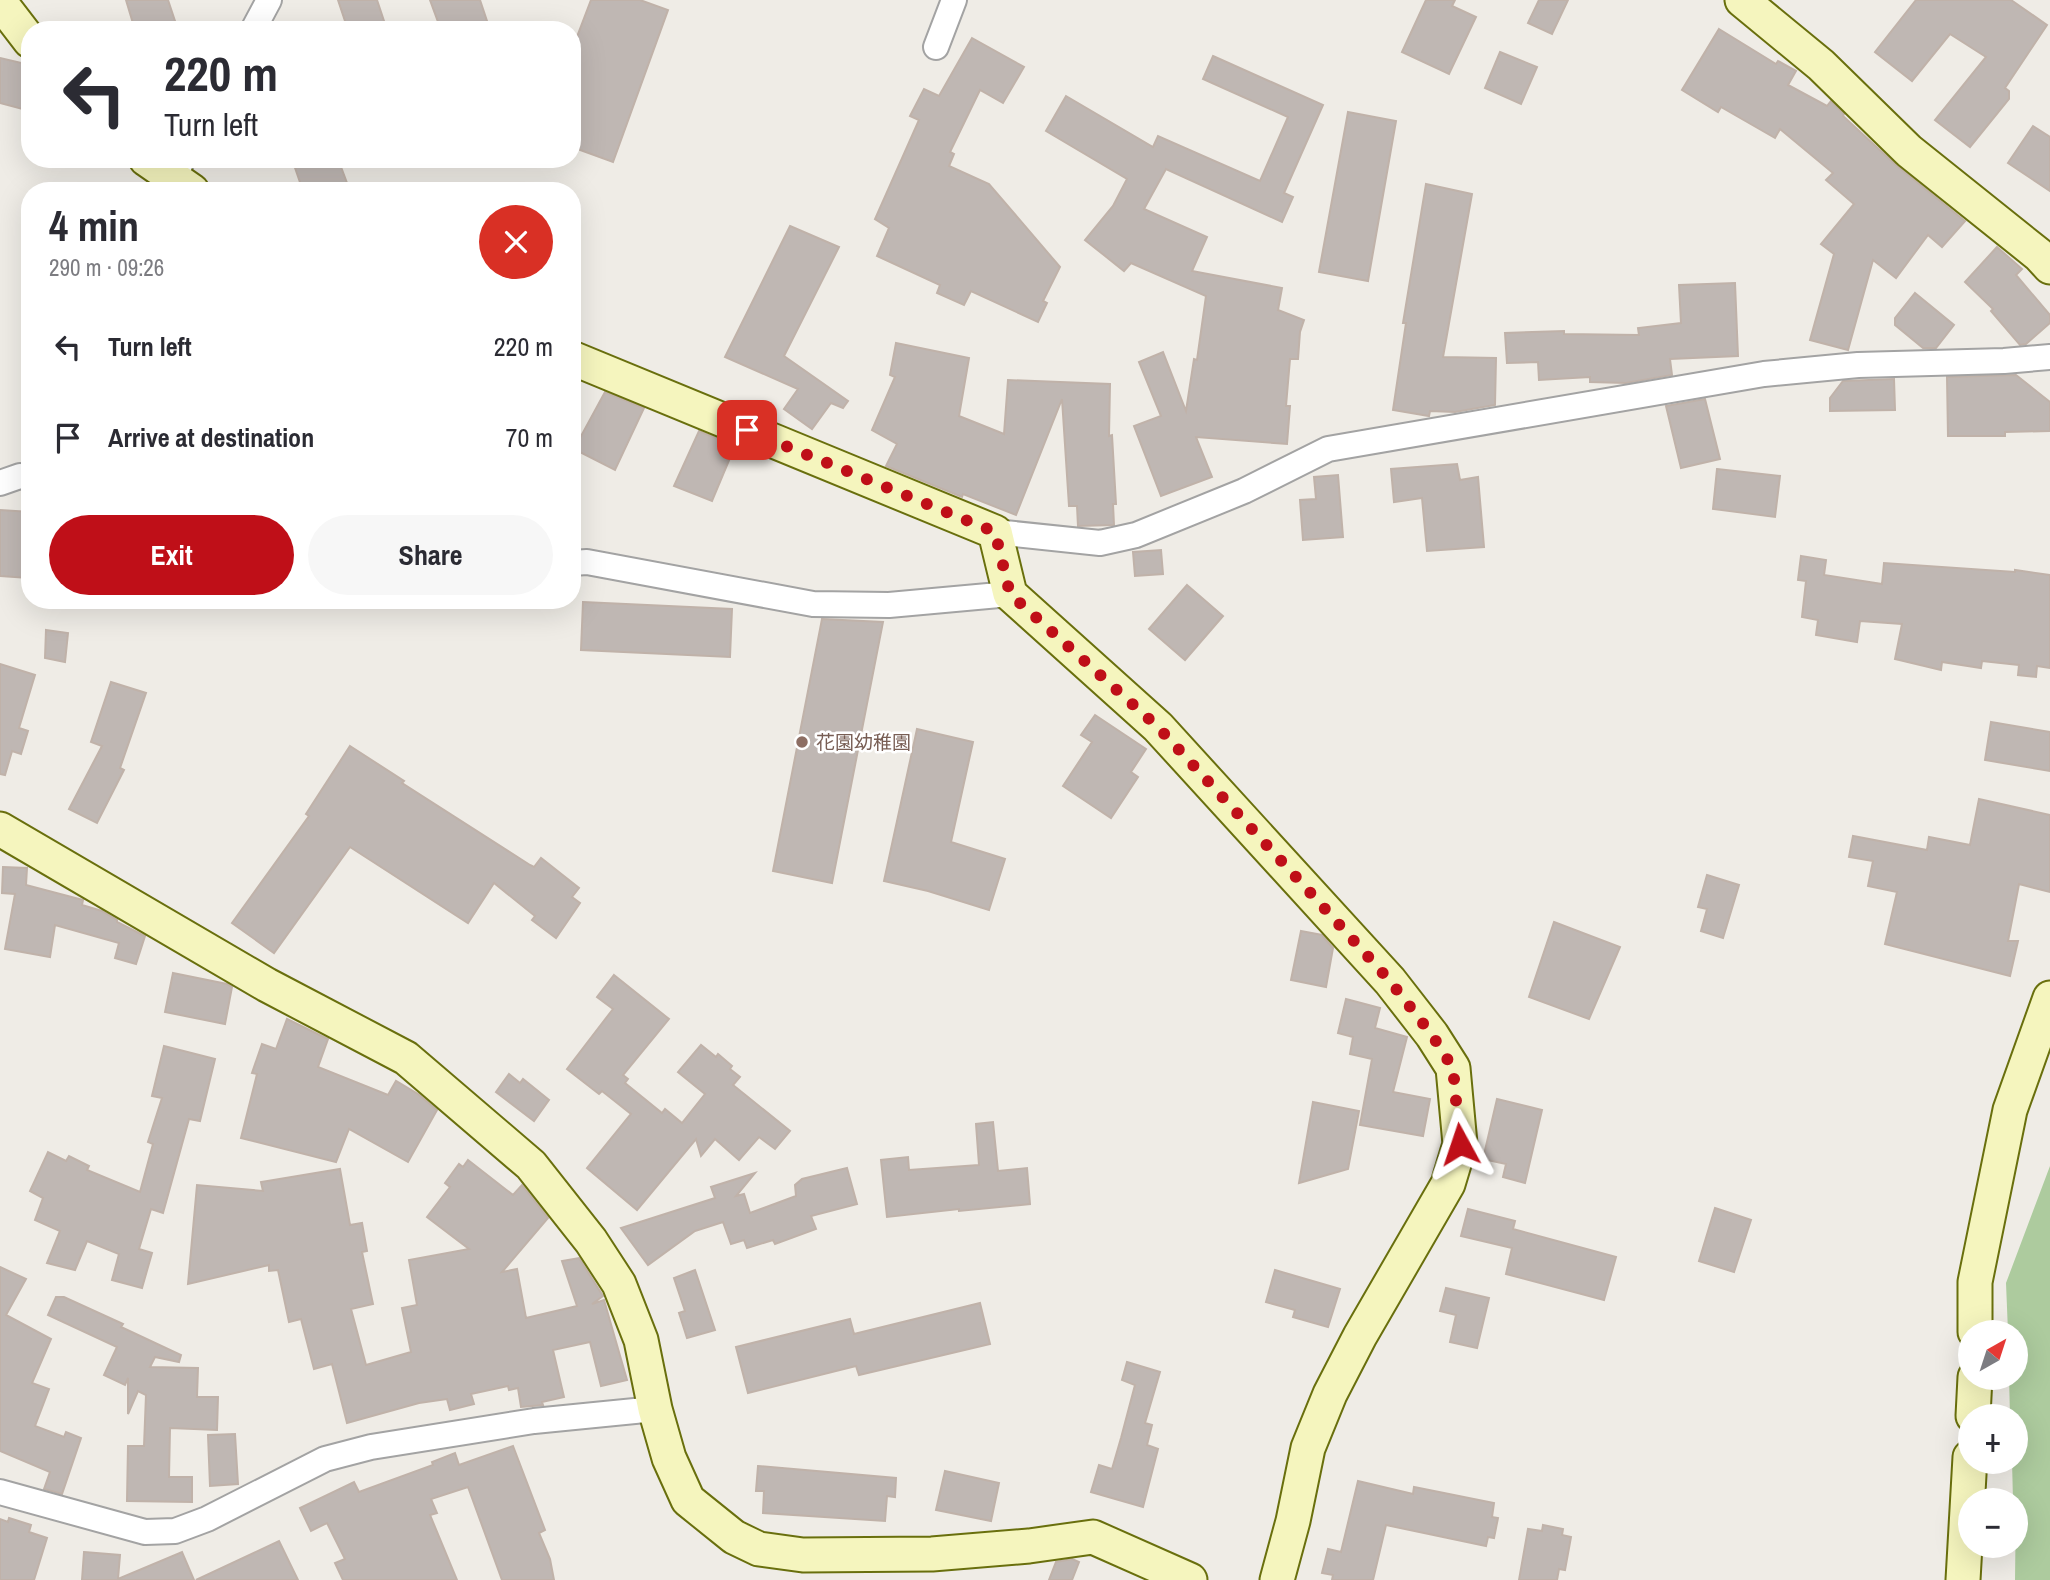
<!DOCTYPE html>
<meta charset="utf-8">
<style>
body{margin:0;font-family:"Archivo Narrow","Noto Sans JP",sans-serif;background:#f7f7f7;color:#2b2b33;height:100vh;display:flex;flex-direction:column;font-size:26px;white-space:nowrap}
*{box-sizing:border-box;margin:0}
p{font-size:23px;color:#7c7c81}
.icon{flex:none;width:38px;height:38px;fill:none;stroke:currentColor;stroke-width:2;stroke-linecap:round;stroke-linejoin:round}
.map{position:relative;flex:1;overflow:hidden}
.panel{position:absolute;left:21px;top:182px;width:560px;height:427px;display:flex;flex-direction:column;background:#fff;border-radius:28px;box-shadow:0 7px 28px #0002}
.panel>*{flex:none}
.guide{position:absolute;left:21px;top:21px;width:560px;height:147px;border-radius:28px;box-shadow:0 7px 28px #0002;background:#fff;color:#2b2b33;overflow:hidden}
.needle{width:46px;rotate:39deg}
.buttons{position:absolute;left:1958px;top:1320px;display:grid;gap:14px}
.buttons a{display:grid;place-items:center;width:70px;height:70px;border-radius:50%;background:#fff;box-shadow:0 7px 28px #0002;font-size:35px}
.pin{position:absolute;display:grid;place-items:center;width:60px;height:60px;color:#fff;margin:-30px;border-radius:14px;box-shadow:0 4px 10px #0006}
.me{position:absolute;width:77px;margin:-38px;rotate:355deg;stroke-linejoin:round;filter:drop-shadow(0 0 5px #0008)}
.turn{display:flex;align-items:center;gap:24px;height:147px;padding:0 28px;font-size:32px}
.turn .icon{width:91px;height:91px;stroke-width:2.5}
.turn b{display:block;font-size:49px;line-height:60px}
.round{display:grid;place-items:center;flex:none;width:74px;height:74px;border-radius:37px;background:#f7f7f7}
.head{display:flex;align-items:center;justify-content:space-between;height:119px;padding:0 28px}
h1{font-size:42px;font-weight:800;line-height:52px}
.action{display:flex;gap:14px;margin-top:auto;padding:14px 28px}
.action a{flex:1;height:80px;border-radius:42px;background:#bf0f18;color:#fff;font-size:28px;font-weight:800;line-height:80px;text-align:center}
.action a+a{background:#f7f7f7;color:#2b2b33}
ul{padding:0;list-style:none}
li{display:flex;align-items:center;gap:21px;height:91px;padding:0 28px}
li div{flex:1}
li b{display:block;font-size:26px}
li em{font-style:normal}
.map>svg:first-child{display:block}
</style>
<div class="map">
<svg width="2050" height="1580" viewBox="0 0 2050 1580">
<rect width="100%" height="100%" fill="#efece6"/>
<!-- forest -->
<polygon fill="#adcb9e" points="2050,1166 2050,1580 2015,1580 2016,1500 2013,1500 2012,1461 2016,1461 2016,1416 2010,1416 2009,1377 2016,1377 2016,1332 2008,1332 2006,1283"/>
<!-- building -->
<g fill="#bfb7b3" stroke="#c0b2a9" stroke-width="2">
<polygon points="126,0 168,0 178,30 135,30"/>
<polygon points="338,0 377,0 387,30 348,30"/>
<polygon points="430,0 480,0 490,30 441,30"/>
<polygon points="591,0 640,0 668,10 613,162 572,147 572,50"/>
<polygon points="1426,0 1455,0 1452,6 1476,17 1449,74 1402,52"/>
<polygon points="1539,0 1568,0 1552,34 1528,23"/>
<polygon points="1916,0 2011,0 2047,25 2005,88 2009,91 2009,99 1970,147 1935,120 1986,57 1950,34 1912,81 1875,52"/>
<polygon points="1719,29 1776,64 1778,61 1796,71 1788,85 1827,106 1831,101 1844,114 1843,116 1897,166 1965,221 1942,247 1928,235 1896,278 1873,260 1848,350 1810,340 1834,254 1821,244 1854,204 1826,180 1833,173 1780,129 1775,138 1721,107 1718,112 1682,90"/>
<polygon points="972,38 1024,67 1003,103 980,90 950,152 954,154 949,166 989,184 1060,267 1043,301 1047,303 1038,322 971,291 964,305 937,293 940,285 877,256 889,228 875,219 919,120 910,116 924,89 939,96"/>
<polygon points="1500,52 1537,67 1521,104 1485,88"/>
<polygon points="1213,56 1323,105 1284,193 1293,197 1282,222 1166,169 1144,209 1207,237 1192,271 1282,288 1278,310 1304,320 1300,332 1298,359 1290,359 1286,406 1290,406 1287,444 1196,437 1212,477 1161,496 1134,426 1161,416 1139,362 1163,352 1186,411 1194,359 1197,360 1206,296 1131,263 1124,271 1085,240 1113,206 1127,179 1046,131 1066,96 1153,147 1158,136 1260,181 1288,117 1203,79"/>
<polygon points="0,58 30,65 30,111 0,103"/>
<polygon points="1348,112 1396,121 1368,281 1319,272"/>
<polygon points="2033,126 2050,137 2050,191 2008,163"/>
<polygon points="292,159 338,159 350,191 303,191"/>
<polygon points="1426,184 1472,194 1443,357 1496,358 1495,405 1455,412 1430,411 1429,416 1393,410 1406,323 1403,323"/>
<polygon points="790,226 839,247 784,356 848,401 843,408 831,403 812,429 784,409 798,389 725,357"/>
<polygon points="1997,247 2022,269 2016,275 2050,315 2050,323 2026,344 2020,345 1991,311 1993,309 1965,282"/>
<polygon points="1735,283 1738,356 1670,359 1672,375 1626,383 1590,382 1590,377 1539,380 1538,362 1507,363 1505,333 1564,331 1564,334 1639,335 1638,328 1681,323 1679,285"/>
<polygon points="1915,293 1954,325 1936,348 1923,348 1895,325 1895,318"/>
<polygon points="896,343 969,358 959,416 1004,434 1008,380 1110,384 1109,436 1112,435 1116,504 1113,504 1114,525 1078,526 1077,506 1069,506 1062,399 1016,515 963,494 962,497 886,466 897,444 872,430 895,377 890,375"/>
<polygon points="2016,375 2050,402 2050,431 2005,432 2005,436 1948,436 1947,377"/>
<polygon points="1894,379 1895,410 1830,411 1830,398 1843,381"/>
<polygon points="605,392 644,408 615,470 574,449"/>
<polygon points="1705,399 1720,459 1681,468 1666,406"/>
<polygon points="699,431 735,446 712,501 674,486"/>
<polygon points="1457,464 1460,480 1478,477 1484,547 1427,551 1422,498 1394,502 1391,469"/>
<polygon points="1717,469 1780,476 1775,517 1713,509"/>
<polygon points="1338,475 1343,537 1303,540 1300,500 1316,499 1314,477"/>
<polygon points="0,510 30,512 28,578 0,576"/>
<polygon points="1161,550 1163,574 1135,576 1133,552"/>
<polygon points="1801,556 1826,560 1824,575 1882,584 1884,563 2015,572 2015,570 2050,575 2050,668 2037,666 2036,677 2018,675 2019,665 1982,661 1981,668 1942,662 1941,670 1895,659 1902,624 1860,621 1857,642 1816,635 1818,620 1802,617 1806,581 1798,580"/>
<polygon points="1187,585 1223,616 1185,660 1149,629"/>
<polygon points="583,602 732,609 730,657 581,650"/>
<polygon points="822,619 883,622 832,883 773,871"/>
<polygon points="46,630 68,633 65,662 45,658"/>
<polygon points="0,664 35,675 19,728 28,731 21,754 12,751 5,775 0,774"/>
<polygon points="111,682 146,693 120,768 124,770 97,823 69,809 102,746 91,742"/>
<polygon points="1095,715 1146,749 1131,772 1138,777 1111,818 1063,786 1092,742 1081,735"/>
<polygon points="1991,722 2050,732 2050,771 1985,760"/>
<polygon points="917,729 973,742 951,842 1005,859 989,910 928,891 884,881"/>
<polygon points="350,746 404,781 402,783 530,865 534,867 541,858 579,888 572,897 580,903 556,938 532,920 535,916 494,883 468,923 350,847 274,953 232,923 309,816 306,814"/>
<polygon points="1979,799 2050,815 2050,892 2019,884 2008,941 2018,941 2010,976 1885,944 1897,892 1868,886 1873,861 1849,857 1853,836 1927,850 1929,837 1970,845"/>
<polygon points="3,867 27,868 26,885 83,900 82,905 102,911 117,920 117,922 145,936 136,964 115,958 119,943 55,925 50,957 5,949 15,894 2,893"/>
<polygon points="1707,875 1739,885 1723,938 1701,931 1707,909 1698,907"/>
<polygon points="1554,922 1620,947 1589,1019 1529,997"/>
<polygon points="1301,931 1322,935 1333,948 1326,987 1291,980"/>
<polygon points="173,973 227,984 232,987 225,1024 165,1012"/>
<polygon points="614,975 669,1019 623,1075 628,1079 625,1083 662,1113 665,1109 682,1123 705,1094 678,1072 701,1045 716,1057 718,1054 732,1066 730,1069 740,1077 733,1085 790,1131 775,1149 759,1137 739,1160 715,1139 701,1156 696,1139 637,1210 587,1168 631,1114 602,1091 599,1094 567,1069 613,1009 597,997"/>
<polygon points="1346,999 1380,1008 1375,1028 1407,1037 1393,1092 1430,1099 1423,1136 1360,1125 1372,1059 1350,1054 1353,1037 1338,1033"/>
<polygon points="287,1019 328,1039 318,1067 388,1095 396,1081 418,1094 437,1110 408,1162 349,1129 336,1162 241,1138 257,1074 252,1073 262,1044 276,1049"/>
<polygon points="164,1046 215,1059 200,1121 189,1119 163,1213 151,1209 139,1249 152,1253 142,1288 112,1280 119,1254 87,1241 75,1270 47,1263 60,1231 35,1220 43,1198 30,1191 48,1152 66,1161 69,1156 89,1166 87,1170 140,1192 153,1144 148,1142 162,1098 152,1096"/>
<polygon points="509,1074 520,1083 523,1079 549,1100 534,1121 496,1092"/>
<polygon points="1497,1099 1542,1110 1525,1183 1503,1177 1506,1164 1483,1159"/>
<polygon points="1313,1102 1359,1111 1348,1169 1299,1183"/>
<polygon points="993,1122 998,1171 1027,1168 1030,1204 959,1211 959,1209 887,1217 881,1160 908,1157 909,1170 979,1165 976,1124"/>
<polygon points="468,1160 513,1195 522,1185 548,1218 502,1272 517,1269 526,1318 577,1306 562,1261 579,1258 603,1296 592,1304 604,1300 627,1380 601,1386 590,1342 553,1350 564,1397 542,1402 543,1405 521,1407 518,1388 509,1390 508,1386 471,1394 474,1404 450,1410 447,1399 419,1403 347,1423 332,1364 314,1369 301,1319 289,1322 278,1270 269,1271 269,1265 188,1284 197,1185 263,1191 261,1182 340,1169 350,1225 362,1223 367,1251 362,1252 373,1304 351,1309 366,1365 411,1352 402,1308 417,1305 409,1260 469,1249 427,1217 450,1187 445,1183 459,1164 463,1167"/>
<polygon points="847,1168 857,1204 811,1216 816,1229 775,1244 773,1240 747,1248 744,1240 731,1244 723,1222 695,1231 648,1265 621,1228 715,1198 711,1187 755,1173 736,1196 744,1194 750,1213 796,1196 795,1185 802,1179"/>
<polygon points="1715,1208 1751,1220 1734,1272 1699,1261"/>
<polygon points="1468,1209 1515,1221 1513,1229 1616,1257 1604,1300 1506,1274 1512,1248 1461,1236"/>
<polygon points="0,1267 26,1279 6,1315 51,1339 32,1383 49,1389 35,1426 64,1437 66,1432 81,1438 62,1494 44,1489 50,1472 0,1451"/>
<polygon points="695,1270 715,1330 687,1338 679,1313 685,1311 674,1278"/>
<polygon points="1275,1270 1340,1289 1328,1327 1293,1317 1295,1310 1266,1302"/>
<polygon points="1446,1288 1489,1298 1477,1348 1450,1342 1456,1315 1440,1311"/>
<polygon points="56,1297 64,1297 123,1324 121,1327 181,1355 179,1362 155,1357 150,1367 198,1368 197,1397 218,1397 217,1430 170,1428 169,1477 192,1477 192,1502 127,1501 128,1446 144,1446 146,1395 138,1391 128,1414 128,1378 125,1385 104,1375 117,1347 48,1315"/>
<polygon points="980,1303 990,1344 859,1375 856,1366 748,1393 736,1347 850,1319 854,1334"/>
<polygon points="1127,1362 1160,1372 1145,1423 1152,1425 1147,1445 1158,1449 1143,1507 1091,1492 1099,1465 1112,1469 1121,1438 1135,1385 1122,1380"/>
<polygon points="235,1434 238,1484 210,1486 208,1435"/>
<polygon points="513,1446 545,1530 539,1533 550,1559 554,1580 502,1580 468,1487 431,1499 437,1513 430,1515 457,1580 343,1580 335,1563 345,1559 327,1523 311,1531 300,1508 354,1482 359,1492 433,1465 432,1462 455,1453 459,1465"/>
<polygon points="758,1466 896,1478 895,1497 887,1496 885,1521 763,1513 764,1491 756,1491"/>
<polygon points="945,1471 999,1483 991,1521 936,1510"/>
<polygon points="1358,1481 1413,1494 1414,1487 1494,1503 1492,1517 1498,1518 1494,1538 1488,1537 1486,1546 1386,1525 1373,1580 1332,1580 1333,1575 1322,1573 1328,1549 1341,1552"/>
<polygon points="9,1518 31,1525 29,1532 47,1538 34,1580 0,1580 0,1519 8,1522"/>
<polygon points="1543,1525 1563,1529 1562,1535 1571,1537 1565,1570 1559,1569 1557,1580 1519,1580 1528,1529 1542,1531"/>
<polygon points="279,1541 298,1580 196,1580"/>
<polygon points="84,1552 120,1555 118,1579 182,1552 194,1580 82,1580"/>
<polygon points="1072,1559 1079,1562 1072,1580 1049,1580 1056,1562"/>
</g>
<g fill="none" stroke-linecap="round" stroke-linejoin="round">
<defs>
<g id="street">
<polyline points="253,30 269,0"/>
<polyline points="936,47 954,0"/>
<polyline points="173,179 183,159"/>
<polyline points="0,483 20,476 30,478"/>
<polyline points="995,532 1100,543 1136,535 1244,491 1328,449 1764,374 1858,365 2004,361 2050,357"/>
<polyline points="572,563 587,562 813,604 889,605 1010,594"/>
<polyline points="0,1492 145,1532 175,1531 207,1519 325,1459 371,1447 534,1421 655,1409"/>
</g>
<g id="secondary">
<polyline points="1742,0 1821,65 1909,151 2039,255 2050,267"/>
<polyline points="0,2 30,41"/>
<polyline points="146,159 192,191"/>
<polyline points="572,358 995,532 1010,594 1158,727 1390,981 1432,1035 1453,1068 1460,1144 1448,1184 1360,1336 1330,1394 1308,1448 1293,1521 1277,1580"/>
<polyline points="0,829 267,985 406,1058 531,1165 591,1241 619,1284 641,1340 655,1409 669,1458 688,1500 734,1537 759,1549 803,1555 932,1554 1029,1546 1093,1537 1190,1580"/>
<polyline points="1975,1332 1975,1282 2010,1110 2050,998"/>
<polyline points="1973,1416 1975,1377"/>
<polyline points="1963,1580 1970,1457"/>
</g>
</defs>
<!-- street casing -->
<use href="#street" stroke="#a3a3a3" stroke-width="28"/>
<!-- secondary casing -->
<use href="#secondary" stroke="#696f0d" stroke-width="37"/>
<!-- street -->
<use href="#street" stroke="#fff" stroke-width="24"/>
<!-- secondary -->
<use href="#secondary" stroke="#f5f5be" stroke-width="33"/>
</g>
<g fill="none" stroke-linecap="round" stroke-linejoin="round">
<!-- route -->
<polyline stroke="#bf0f18" stroke-width="12" stroke-dasharray="0 21.6" points="747,430 995,532 1010,594 1158,727 1307,889 1390,981 1432,1035 1453,1068 1460,1144"/>
</g>
<!-- markers -->
<circle fill="#8d6e63" stroke="#fff" stroke-width="2.5" cx="802" cy="742" r="7"/>
<g text-anchor="middle" stroke-width="5" stroke-linejoin="round" paint-order="stroke">
<!-- education labels -->
<g font-size="19" fill="#785e54" stroke="#fff" text-anchor="start">
<text x="816" y="749">花園幼稚園</text>
</g>
</g>
</svg>
<div class="buttons">
<a><svg class="needle" viewBox="-14 -14 28 28"><path d="M0-13l5 13h-10z" fill="#e53935"/><path d="M0 13l5-13h-10z" fill="#7c7c81"/></svg></a>
<a>+</a>
<a>−</a>
</div>
<div class="pin" style="left:747px;top:430px;background:#d93025"><svg class="icon" aria-label="arrive" viewBox="0 0 24 24"><path d="M6 21V4h12l-3 4 3 4H6"/></svg></div>
<svg class="me" style="left:1460px;top:1144px" viewBox="-20 -20 40 40"><path d="M0-17L14 15 0 8-14 15z" fill="#bf0f18" stroke="#fff" stroke-width="4"/></svg>
<div class="guide">
<div class="turn"><svg class="icon" aria-label="left" viewBox="0 0 24 24"><path d="M17 20v-9H6M10 6l-5 5 5 5"/></svg><div><b>220 m</b>Turn left</div></div>
</div>
<section class="panel">
<div class="head"><div><h1>4 min</h1><p>290 m · 09:26</p></div><a class="round" style="background:#d93025;color:#fff"><svg class="icon" aria-label="close" viewBox="0 0 24 24"><path d="M6 6l12 12M18 6L6 18"/></svg></a></div>
<ul>
<li><svg class="icon" aria-label="left" viewBox="0 0 24 24"><path d="M17 20v-9H6M10 6l-5 5 5 5"/></svg><div><b>Turn left</b></div><em>220 m</em></li>
<li><svg class="icon" aria-label="arrive" viewBox="0 0 24 24"><path d="M6 21V4h12l-3 4 3 4H6"/></svg><div><b>Arrive at destination</b></div><em>70 m</em></li>
</ul>
<div class="action"><a>Exit</a><a>Share</a></div>
</section>
</div>
